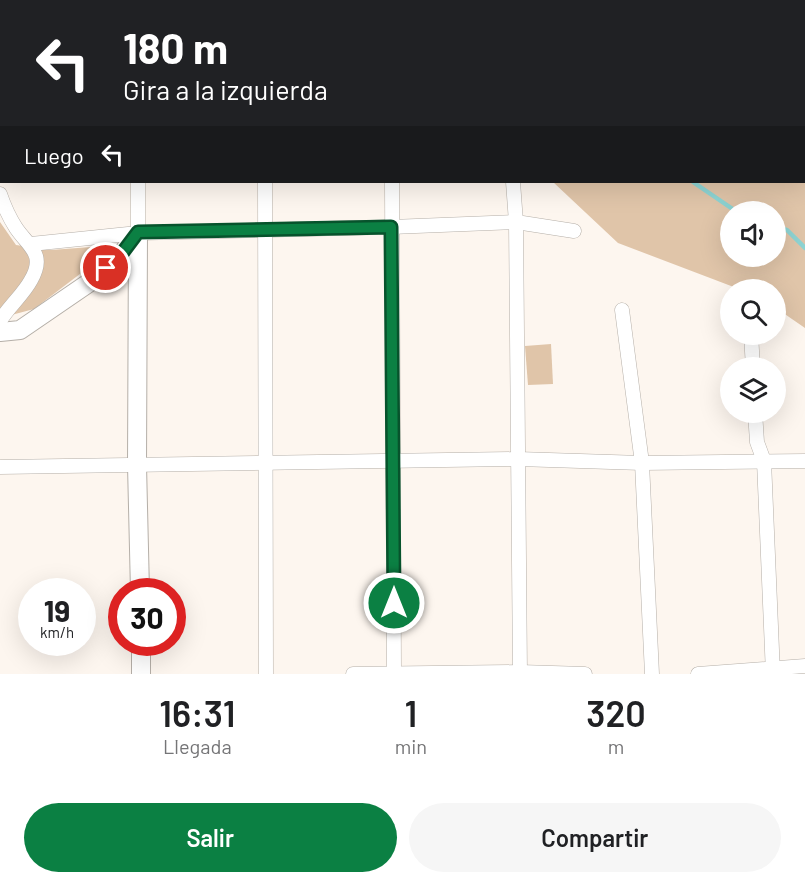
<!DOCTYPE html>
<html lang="es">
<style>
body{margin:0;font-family:Barlow,sans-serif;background:#f6f6f6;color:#202124;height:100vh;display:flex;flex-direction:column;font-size:22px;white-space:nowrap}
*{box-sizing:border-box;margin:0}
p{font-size:20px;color:#757577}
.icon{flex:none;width:33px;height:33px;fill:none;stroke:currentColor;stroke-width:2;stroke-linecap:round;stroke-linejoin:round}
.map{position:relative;height:674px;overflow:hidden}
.side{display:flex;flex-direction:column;background:#fff;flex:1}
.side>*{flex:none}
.guide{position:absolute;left:0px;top:0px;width:806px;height:183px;box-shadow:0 6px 24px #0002;background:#202124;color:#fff;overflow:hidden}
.buttons{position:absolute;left:720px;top:201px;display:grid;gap:12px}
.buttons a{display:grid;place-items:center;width:66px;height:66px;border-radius:50%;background:#fff;box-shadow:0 6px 24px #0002;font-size:30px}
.speed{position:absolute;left:18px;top:578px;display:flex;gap:12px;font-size:30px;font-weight:700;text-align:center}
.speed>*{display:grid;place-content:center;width:78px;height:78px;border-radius:50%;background:#fff;box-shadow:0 6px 24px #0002;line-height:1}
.speed small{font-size:15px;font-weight:400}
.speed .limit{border:9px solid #d22;background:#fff;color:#111}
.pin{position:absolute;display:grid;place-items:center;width:51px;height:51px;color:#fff;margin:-26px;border:3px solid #fff;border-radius:50%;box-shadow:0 2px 6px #0007}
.me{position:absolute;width:66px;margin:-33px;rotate:0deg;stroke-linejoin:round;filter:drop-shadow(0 0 4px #0008)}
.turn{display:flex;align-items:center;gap:21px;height:126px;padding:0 24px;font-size:27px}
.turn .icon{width:78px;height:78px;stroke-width:2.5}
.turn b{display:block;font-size:42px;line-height:51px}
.then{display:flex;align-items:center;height:57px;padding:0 24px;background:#0003;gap:12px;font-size:22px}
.eta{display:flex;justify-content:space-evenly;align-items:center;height:102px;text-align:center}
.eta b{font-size:36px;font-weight:600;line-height:42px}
.cta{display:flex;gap:12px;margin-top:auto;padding:12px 24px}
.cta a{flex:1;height:69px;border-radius:36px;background:#0b8043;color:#fff;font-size:24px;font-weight:600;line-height:69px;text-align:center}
.cta a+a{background:#f6f6f6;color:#202124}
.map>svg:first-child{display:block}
</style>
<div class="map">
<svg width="805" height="674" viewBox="0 0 805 674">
<rect width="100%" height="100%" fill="#fdf6ef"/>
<!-- green -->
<g fill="#e0c5a9" fill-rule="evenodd">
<path d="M557,0H805V328L776,308V290L739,289L618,243L553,182H804V2L553,1ZM730,212H776V256H730Z"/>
<polygon points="0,222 16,245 51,250 118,245 34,309 0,318"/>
<polygon points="551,344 553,384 528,385 525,346"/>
</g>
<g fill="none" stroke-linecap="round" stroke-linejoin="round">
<!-- stream -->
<g stroke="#8ed4d3" stroke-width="4.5">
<polyline points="563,0 564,2"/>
<polyline points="693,182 737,212"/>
<polyline points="776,226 787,230 805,248"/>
</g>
<defs>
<g id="street">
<polyline points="140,2 140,0"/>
<polyline points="266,2 266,0"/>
<polyline points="393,2 393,0"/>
<polyline points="0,61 2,61"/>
<polyline points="265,182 266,674"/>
<polyline points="392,182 394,674"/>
<polyline points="513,182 516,222 520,674"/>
<path d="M0,194C4,206 9,217 16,228C29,247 46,254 31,280C23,295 9,306 0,321"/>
<polyline points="138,233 138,182"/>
<polyline points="31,244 138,233 391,227 516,222 574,231"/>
<polyline points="622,310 642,463 652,674"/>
<polyline points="751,334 753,368"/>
<polyline points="755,412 757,442 764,461 773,674"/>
<polyline points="0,467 518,459 642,463 805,461"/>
<polyline points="353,674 520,672 585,674"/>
<polyline points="698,674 805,666"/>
</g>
<g id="secondary">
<polyline points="138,233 137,465 140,591"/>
<polyline points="0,332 20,330 93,280 120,256 138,233"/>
<polyline points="141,642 141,674"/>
</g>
</defs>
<!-- street casing -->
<use href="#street" stroke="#b5afa8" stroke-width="15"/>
<!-- secondary casing -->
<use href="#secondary" stroke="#b5afa8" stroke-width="20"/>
<!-- street -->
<use href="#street" stroke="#fff" stroke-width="14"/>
<!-- secondary -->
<use href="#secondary" stroke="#fff" stroke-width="18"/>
</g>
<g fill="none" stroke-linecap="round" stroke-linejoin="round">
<defs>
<polyline id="route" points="106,268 120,256 138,232 391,227 394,603"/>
</defs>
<!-- route casing -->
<use href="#route" stroke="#07532c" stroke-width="15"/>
<!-- route -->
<use href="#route" stroke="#0b8043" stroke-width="10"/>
</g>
</svg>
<div class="buttons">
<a><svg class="icon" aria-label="sound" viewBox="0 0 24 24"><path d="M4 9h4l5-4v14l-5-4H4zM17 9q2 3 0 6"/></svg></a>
<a><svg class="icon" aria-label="search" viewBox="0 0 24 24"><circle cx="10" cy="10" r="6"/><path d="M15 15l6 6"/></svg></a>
<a><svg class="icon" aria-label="layers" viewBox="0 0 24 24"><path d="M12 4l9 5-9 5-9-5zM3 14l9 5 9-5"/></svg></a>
</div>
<div class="speed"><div>19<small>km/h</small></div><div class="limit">30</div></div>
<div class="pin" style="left:106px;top:268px;background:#d93025"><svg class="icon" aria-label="arrive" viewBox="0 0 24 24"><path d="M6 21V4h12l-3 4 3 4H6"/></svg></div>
<svg class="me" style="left:394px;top:603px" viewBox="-20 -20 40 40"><circle r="17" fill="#0b8043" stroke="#fff" stroke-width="3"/><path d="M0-11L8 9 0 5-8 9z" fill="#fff"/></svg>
<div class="guide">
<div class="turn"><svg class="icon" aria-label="left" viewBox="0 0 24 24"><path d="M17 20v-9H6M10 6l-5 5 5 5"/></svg><div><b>180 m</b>Gira a la izquierda</div></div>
<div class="then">Luego<svg class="icon" aria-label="left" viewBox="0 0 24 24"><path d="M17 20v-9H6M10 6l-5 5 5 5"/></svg></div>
</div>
</div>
<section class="side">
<div class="eta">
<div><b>16:31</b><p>Llegada</p></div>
<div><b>1</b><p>min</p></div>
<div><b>320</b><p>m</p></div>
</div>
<div class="cta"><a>Salir</a><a>Compartir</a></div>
</section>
